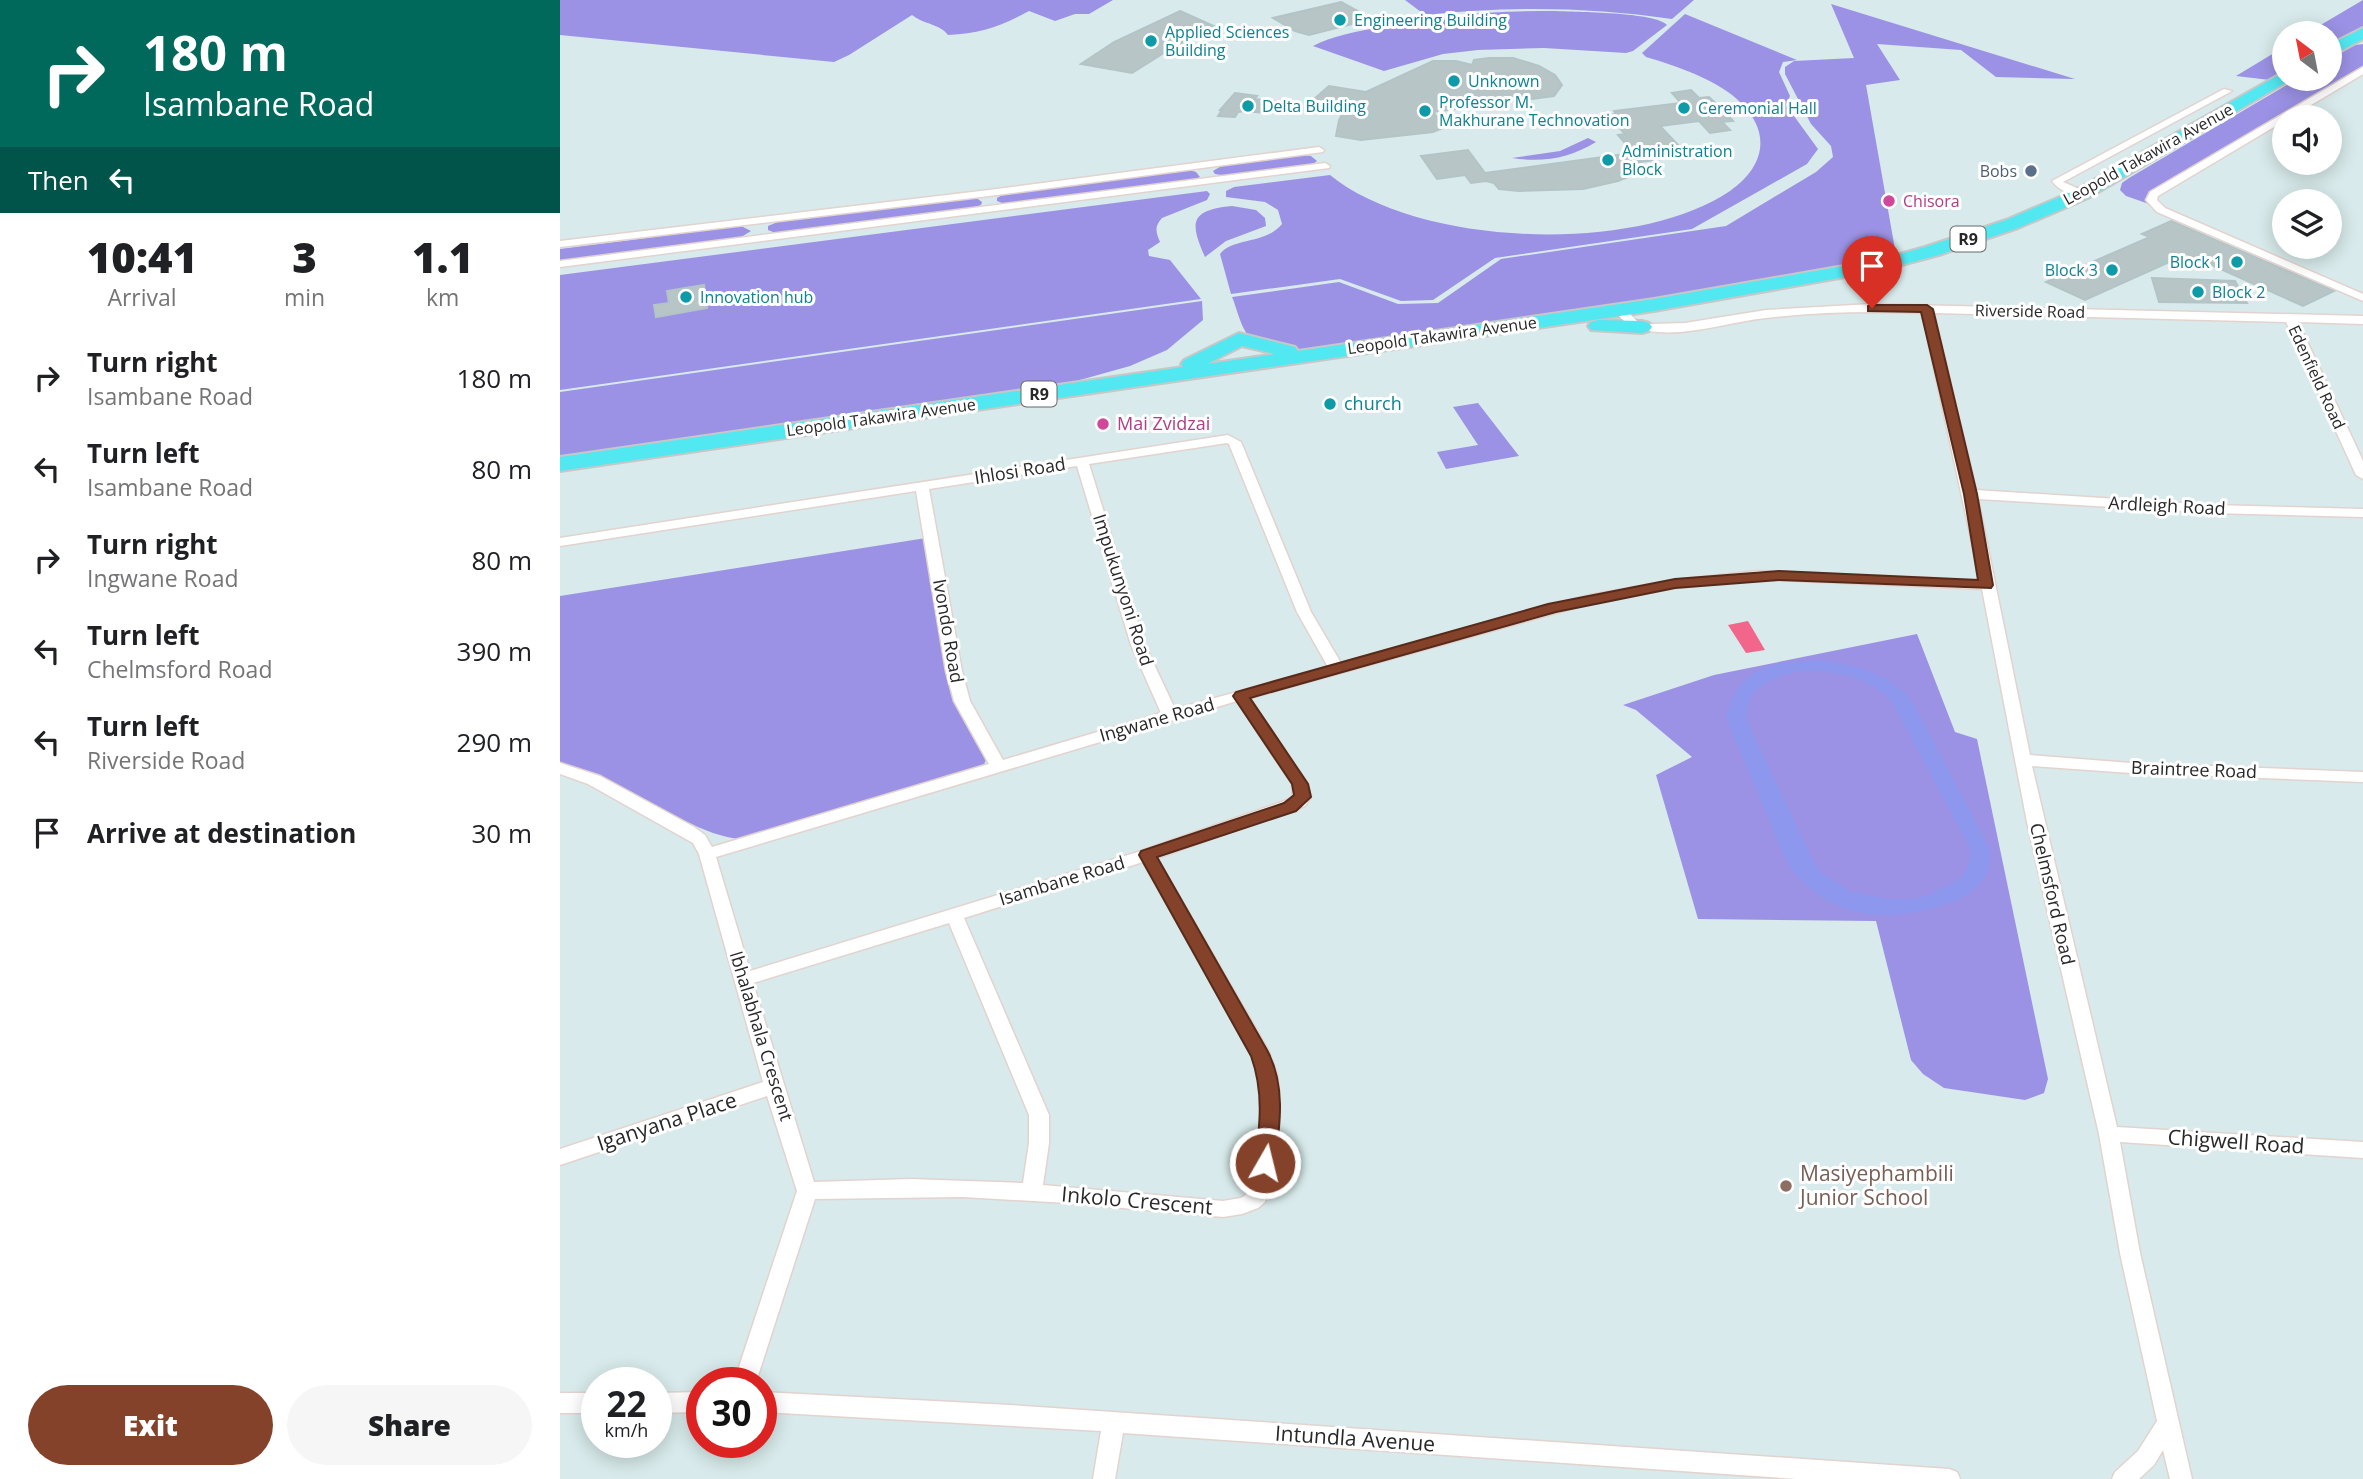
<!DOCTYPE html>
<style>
body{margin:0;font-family:"Open Sans",sans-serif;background:#f6f6f6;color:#202124;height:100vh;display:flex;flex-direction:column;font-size:26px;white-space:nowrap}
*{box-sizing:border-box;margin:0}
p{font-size:23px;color:#757577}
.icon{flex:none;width:38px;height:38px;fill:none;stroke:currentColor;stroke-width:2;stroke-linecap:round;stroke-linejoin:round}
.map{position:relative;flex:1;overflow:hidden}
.drawer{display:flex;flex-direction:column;background:#fff;width:560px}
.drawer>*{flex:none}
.hud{background:#00695c;color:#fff;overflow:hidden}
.needle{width:46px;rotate:328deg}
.fabs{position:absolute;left:1712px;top:21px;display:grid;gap:14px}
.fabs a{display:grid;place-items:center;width:70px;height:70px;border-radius:50%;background:#fff;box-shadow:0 4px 18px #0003;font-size:35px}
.speed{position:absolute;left:21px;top:1367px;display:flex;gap:14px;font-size:35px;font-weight:700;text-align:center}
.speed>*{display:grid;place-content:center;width:91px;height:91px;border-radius:50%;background:#fff;box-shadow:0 4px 18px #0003;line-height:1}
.speed small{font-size:18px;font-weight:400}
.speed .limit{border:10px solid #d22;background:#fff;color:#111}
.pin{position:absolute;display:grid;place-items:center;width:60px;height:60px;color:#fff;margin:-72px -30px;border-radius:50% 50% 50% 0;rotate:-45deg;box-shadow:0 0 7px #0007}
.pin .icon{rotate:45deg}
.me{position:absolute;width:77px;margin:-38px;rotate:8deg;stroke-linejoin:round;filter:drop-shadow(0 0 5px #0008)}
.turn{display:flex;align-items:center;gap:24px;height:147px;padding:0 28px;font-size:32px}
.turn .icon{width:91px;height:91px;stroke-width:2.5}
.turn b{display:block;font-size:49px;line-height:60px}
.then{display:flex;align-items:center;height:66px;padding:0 28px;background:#0003;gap:14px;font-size:26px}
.eta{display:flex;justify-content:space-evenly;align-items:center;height:119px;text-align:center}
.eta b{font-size:42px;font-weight:800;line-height:49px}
.button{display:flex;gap:14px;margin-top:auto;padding:14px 28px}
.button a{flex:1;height:80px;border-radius:42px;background:#84422a;color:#fff;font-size:28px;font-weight:800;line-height:80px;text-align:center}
.button a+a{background:#f6f6f6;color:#202124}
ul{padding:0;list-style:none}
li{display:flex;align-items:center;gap:21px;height:91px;padding:0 28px}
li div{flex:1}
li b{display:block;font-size:26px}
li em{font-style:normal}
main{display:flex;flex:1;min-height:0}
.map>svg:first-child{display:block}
</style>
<main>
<section class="drawer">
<div class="hud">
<div class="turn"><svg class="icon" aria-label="right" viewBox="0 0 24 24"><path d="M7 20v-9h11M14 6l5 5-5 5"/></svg><div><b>180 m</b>Isambane Road</div></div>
<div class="then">Then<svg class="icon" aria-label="left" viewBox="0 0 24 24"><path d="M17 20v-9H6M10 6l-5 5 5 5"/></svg></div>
</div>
<div class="eta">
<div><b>10:41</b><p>Arrival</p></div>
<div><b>3</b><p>min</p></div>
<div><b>1.1</b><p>km</p></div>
</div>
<ul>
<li><svg class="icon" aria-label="right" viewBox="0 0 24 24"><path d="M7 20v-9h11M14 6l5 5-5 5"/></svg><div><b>Turn right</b><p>Isambane Road</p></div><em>180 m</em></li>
<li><svg class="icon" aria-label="left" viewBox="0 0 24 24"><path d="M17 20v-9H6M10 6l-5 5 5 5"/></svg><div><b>Turn left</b><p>Isambane Road</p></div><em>80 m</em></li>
<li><svg class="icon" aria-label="right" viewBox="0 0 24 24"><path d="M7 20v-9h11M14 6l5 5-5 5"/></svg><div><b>Turn right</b><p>Ingwane Road</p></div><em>80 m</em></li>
<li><svg class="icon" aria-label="left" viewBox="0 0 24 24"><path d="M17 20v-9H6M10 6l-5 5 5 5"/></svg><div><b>Turn left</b><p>Chelmsford Road</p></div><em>390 m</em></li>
<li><svg class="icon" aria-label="left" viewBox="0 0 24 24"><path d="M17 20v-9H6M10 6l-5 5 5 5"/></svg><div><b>Turn left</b><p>Riverside Road</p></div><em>290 m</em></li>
<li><svg class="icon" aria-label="arrive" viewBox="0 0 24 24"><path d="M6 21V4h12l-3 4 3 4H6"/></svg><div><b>Arrive at destination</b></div><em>30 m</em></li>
</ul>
<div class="button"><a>Exit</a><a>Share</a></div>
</section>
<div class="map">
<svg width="1803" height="1479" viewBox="0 0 1803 1479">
<rect width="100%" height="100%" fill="#d8eaeb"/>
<!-- green -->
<g fill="#9c92e5">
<path d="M0,0H553L529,14H515L495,21L469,11C442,26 420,34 388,35C380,24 363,24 352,15L289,55L274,62L0,35Z"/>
<path d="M845,0H1134L1112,19C1030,7 947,6 865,15Z"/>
<polygon points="1803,0 1803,26 1769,45 1769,33 1747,33"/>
<path d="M1271,4L1515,79L1436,77L1401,50L1317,44L1340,80L1306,85L1336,255L1223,280L757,349C741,350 703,349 691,338C681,330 677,308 672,297L779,282L838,304L878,303L941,259L1166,226L1256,172L1273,157L1271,146L1251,124L1225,74V67L1234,61L1294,58Z"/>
<path d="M994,11C1015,12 1096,12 1107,25L1073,51L1066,53L984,48L918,50L883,54L824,71L753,46C772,36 795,32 816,28C875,15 934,11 994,11Z"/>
<path d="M1125,14L1237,60L1223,62L1219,72L1230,96L1226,105L1258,149L1247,164L1132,229L935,258L873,300L841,301L780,279L671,294L660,254C674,237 705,245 722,224L718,210L705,202L666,197V191L674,187L770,175C858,247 1076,255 1170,191C1204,167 1212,134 1181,103C1159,80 1116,66 1086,57L1082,53Z"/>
<polygon points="1803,44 1803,68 1588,200 1589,204 1566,196 1560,190 1562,183 1569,178 1737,79 1769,79 1769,60 1795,45"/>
<polygon points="1724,47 1724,72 1710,80 1676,76"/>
<path d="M1028,138L1036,142C1010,158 983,163 952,158L1000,151Z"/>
<polygon points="741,155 751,156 757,161 752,165 668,176 655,174 653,171 663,165"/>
<polygon points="629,170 636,172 640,177 631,181 447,205 437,201 437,198 447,192"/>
<path d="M647,191L650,194L647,200L602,218C594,227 596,232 600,242L588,250L589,256L610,260L641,299L0,390V275Z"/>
<polygon points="415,197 422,202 421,205 411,209 218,234 208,230 208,226 220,221"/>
<path d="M672,206L696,210L705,218L706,226L666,241L645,257C630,223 629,210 672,206Z"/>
<polygon points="181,226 191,231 178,239 0,262 0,249"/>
<polygon points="642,301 643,320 607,350 570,366 502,385 0,460 0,392"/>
<polygon points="918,403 959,456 886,469 877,452 918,445 893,407"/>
<path d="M366,538L390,671L428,755L423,767L179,839C151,836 124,820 99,808C66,792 34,777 0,765V596Z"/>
<polygon points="1357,634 1395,732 1417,739 1488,1079 1484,1093 1465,1100 1384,1088 1363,1074 1351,1060 1316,921 1138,919 1096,775 1132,757 1076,710 1063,705 1154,675"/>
</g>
<!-- pitch -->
<path fill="#8d97ed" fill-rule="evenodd" d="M1259,660C1291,664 1332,673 1352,701L1430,849C1433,878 1415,894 1390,903C1336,921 1283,923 1240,879C1224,863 1217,838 1208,817C1194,784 1180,751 1166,718C1178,666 1212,663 1259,660ZM1239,671C1273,670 1309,676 1332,702L1410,848V860L1405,872L1398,880L1366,896L1354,899H1331L1292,892L1260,872L1253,860L1188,723C1182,688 1211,679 1239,671Z"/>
<!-- water -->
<polygon fill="#f3668c" points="1188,621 1205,650 1186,653 1168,625"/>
<!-- building -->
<g fill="#b8c5c6" stroke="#b2c4c6" stroke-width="2">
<polygon points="781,2 812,19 749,35 735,31 713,18"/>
<polygon points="620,11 656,27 607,51 572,73 521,64 554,42"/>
<polygon points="929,58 953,58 979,66 995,75 1002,85 994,96 873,112 885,127 873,132 801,140 776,136 779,120 786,107 752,101 769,86 806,92 873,61 896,61 912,65 914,60"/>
<polygon points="1131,90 1139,98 1149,97 1165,112 1173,121 1162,122 1170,130 1150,133 1139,121 1100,126 1121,148 1094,152 1101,159 1081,162 1058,135 1065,134 1048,115 1056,114 1054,111 1121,103 1112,93"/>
<polygon points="675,93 697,96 694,99 716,101 706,113 684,111 678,112 675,117 658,116 662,110 660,110"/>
<polygon points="908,150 925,173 1072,153 1086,170 1058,181 1023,189 959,191 939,189 934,183 926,181 911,183 905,175 877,179 861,156"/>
<polygon points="1611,221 1774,291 1743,306 1627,254 1525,300 1486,282 1590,237 1582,234"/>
<polygon points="1592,278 1675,281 1687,303 1599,302"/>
<polygon points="144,285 147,308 96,317 94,305 109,303 107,291"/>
</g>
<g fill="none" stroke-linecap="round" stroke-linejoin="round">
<defs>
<g id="minor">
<polygon points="1803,67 1803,74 1731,117 1724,117 1724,121 1598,196 1597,200 1605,208 1803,294 1803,301 1597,212 1586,200 1590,192"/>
<path d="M1664,89L1672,91L1503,182L1526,192V196C1514,197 1499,191 1492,181Z"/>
<polygon points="759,147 764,150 763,152 429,196 0,247 0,241 429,190"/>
<polygon points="765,163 770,166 769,168 0,267 0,261"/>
<path d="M1312,304L1803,316V324L1738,322L1803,461V479L1796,475L1726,322L1374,313L1416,490L1652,505L1803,509V517L1652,513L1418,499L1470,755L1571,763L1803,772V782L1571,773L1472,766L1557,1127L1803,1142V1158L1560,1142L1580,1253L1632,1479H1610L1603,1450L1594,1465L1579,1479H1552L1555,1472L1578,1451L1597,1421L1560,1253L1539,1134L1467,822L1422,589L1198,579L1115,588L1036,602L690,698L748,784L751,797L745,806L597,858L708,1050L717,1075L719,1091L714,1174L705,1202L698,1208L682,1214L663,1217L507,1203L403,1197L255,1199L196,1382H174L237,1191L207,1096L0,1165V1149L203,1082L139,854L133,843L28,784L0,774V763L40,776L134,827L145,835L152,847L429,764L394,701L386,671L356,491L0,546V538L668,435L681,442L751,612L781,663L1030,595L1115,580L1198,571L1420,580L1362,313C1310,311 1258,312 1206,318C1168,322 1128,337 1089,331C1072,329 1064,323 1054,310L1056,308H1064L1077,321L1091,324L1125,323L1206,310ZM667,443L669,444L737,612L768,667L615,709L585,645L529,464ZM517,466L571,645L601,713L443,760L410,701L402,671L369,489ZM677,701L732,784L733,798L581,851L190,971L156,857ZM583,862L692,1055C705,1093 704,1154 690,1192L681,1198L663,1201L483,1185L489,1143V1115L404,918ZM389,923L469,1115V1143L463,1183L351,1179L254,1182L193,983Z"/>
<polygon points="142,1392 142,1412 96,1413 96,1393"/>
<polygon points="201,1392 450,1405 1389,1469 1397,1472 1400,1479 1237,1479 563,1433 555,1479 533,1479 541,1431 201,1412"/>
<rect x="0" y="1393" width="37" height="20"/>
</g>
<g id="trunk">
<polygon points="1803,28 1803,39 1769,57 1769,45"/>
<path d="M1724,72V79L1730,80L1528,198L1458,228L1379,255L1319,271L1094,311L0,471V457L623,367L621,364L624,360L679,333L735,347L738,351L1094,299L1318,260L1365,247L1446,220L1516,190ZM682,346L715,354L647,364Z"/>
<polygon points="1038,320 1082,321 1089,323 1092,327 1089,331 1082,333 1031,330 1028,326 1031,322"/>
</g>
</defs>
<!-- minor casing -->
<use href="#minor" stroke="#e2d3ce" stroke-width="3"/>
<!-- trunk casing -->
<use href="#trunk" stroke="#c7c7c7" stroke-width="4"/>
<!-- minor -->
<use href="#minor" fill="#fff" fill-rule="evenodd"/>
<!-- trunk -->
<use href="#trunk" fill="#51e8f1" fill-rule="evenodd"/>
</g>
<!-- route -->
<path fill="#84422a" stroke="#562b1b" stroke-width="2" d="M1312,305H1367L1373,309L1417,494L1433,585L1431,588L1219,580L1115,588L996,612L690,698L748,784L751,797L736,811L597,857L707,1050C726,1085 720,1125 715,1163L712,1169L705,1171L698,1169L695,1163C700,1125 704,1092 691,1056L579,855L581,851L724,803L734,795L732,784L673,696L676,692L988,604L1115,579L1219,571L1418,580L1404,494L1361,312L1308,311V306Z"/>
<!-- markers -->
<g fill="#0f9aa8" stroke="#fff" stroke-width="2.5">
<circle cx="780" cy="20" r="7"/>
<circle cx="591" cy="41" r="7"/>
<circle cx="894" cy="81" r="7"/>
<circle cx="688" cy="106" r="7"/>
<circle cx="1124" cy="108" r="7"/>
<circle cx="865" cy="111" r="7"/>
<circle cx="1048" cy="160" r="7"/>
<circle cx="1677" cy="262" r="7"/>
<circle cx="1552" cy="270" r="7"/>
<circle cx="1638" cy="292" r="7"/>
<circle cx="126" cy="297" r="7"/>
<circle cx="770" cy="404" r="7"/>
</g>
<circle fill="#5c6f8a" stroke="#fff" stroke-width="2.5" cx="1471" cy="171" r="7"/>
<g fill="#d1479c" stroke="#fff" stroke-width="2.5">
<circle cx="1329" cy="201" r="7"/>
<circle cx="543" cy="424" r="7"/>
</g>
<circle fill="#8d6e63" stroke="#fff" stroke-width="2.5" cx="1226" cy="1186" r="7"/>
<g text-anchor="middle" stroke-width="6" stroke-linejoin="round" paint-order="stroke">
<!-- far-culture labels -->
<g font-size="16" fill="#0d838f" stroke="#fff" text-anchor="start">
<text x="794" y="26">Engineering Building</text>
<text x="605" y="38">Applied Sciences<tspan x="605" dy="18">Building</tspan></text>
<text x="908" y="87">Unknown</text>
<text x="879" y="108">Professor M.<tspan x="879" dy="18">Makhurane Technovation</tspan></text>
<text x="702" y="112">Delta Building</text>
<text x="1138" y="114">Ceremonial Hall</text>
<text x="1062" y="157">Administration<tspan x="1062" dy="18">Block</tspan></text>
<text x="1663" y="268" text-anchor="end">Block 1</text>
<text x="1538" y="276" text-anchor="end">Block 3</text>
<text x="1652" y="298">Block 2</text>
<text x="140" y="303">Innovation hub</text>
</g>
<!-- far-street labels -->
<g font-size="16" fill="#282828" stroke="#fff">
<text transform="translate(1588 154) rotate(-29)" y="6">Leopold Takawira Avenue</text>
<text transform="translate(1470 311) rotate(1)" y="6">Riverside Road</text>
<text transform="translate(882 335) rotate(-8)" y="6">Leopold Takawira Avenue</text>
<text transform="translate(1757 377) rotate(65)" y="6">Edenfield Road</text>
<text transform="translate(321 417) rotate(-8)" y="6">Leopold Takawira Avenue</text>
</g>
<!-- far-service labels -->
<g font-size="16" fill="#4e5e75" stroke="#fff" text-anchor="end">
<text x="1457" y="177">Bobs</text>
</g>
<!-- far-hotel labels -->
<g font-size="16" fill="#b23c85" stroke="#fff" text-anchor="start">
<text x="1343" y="207">Chisora</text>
</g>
<!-- shield labels -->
<g fill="#fff" stroke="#686868" stroke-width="2">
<rect x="1390.5" y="226.5" width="35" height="25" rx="5"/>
<rect x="461.5" y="381.5" width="35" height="25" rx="5"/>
</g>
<g font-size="16" font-weight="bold" fill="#282828">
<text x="1408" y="245">R9</text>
<text x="479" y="400">R9</text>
</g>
<!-- culture labels -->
<g font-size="18" fill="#0d838f" stroke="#fff" text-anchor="start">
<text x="784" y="410">church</text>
</g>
<!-- hotel labels -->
<g font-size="18" fill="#b23c85" stroke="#fff" text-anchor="start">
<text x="557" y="430">Mai Zvidzai</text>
</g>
<!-- street labels -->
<g font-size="18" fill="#282828" stroke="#fff">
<text transform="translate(460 471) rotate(-9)" y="6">Ihlosi Road</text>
<text transform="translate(1607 506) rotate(3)" y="6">Ardleigh Road</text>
<text transform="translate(563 590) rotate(72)" y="6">Impukunyoni Road</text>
<text transform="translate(388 631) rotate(80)" y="6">Ivondo Road</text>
<text transform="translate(597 720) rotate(-16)" y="6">Ingwane Road</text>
<text transform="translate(1634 770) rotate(2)" y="6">Braintree Road</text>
<text transform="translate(502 881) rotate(-17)" y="6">Isambane Road</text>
<text transform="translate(1492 894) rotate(77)" y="6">Chelmsford Road</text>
<text transform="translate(201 1036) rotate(73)" y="6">Ibhalabhala Crescent</text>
</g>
<!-- near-street labels -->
<g font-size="21" fill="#282828" stroke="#fff">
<text transform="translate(107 1122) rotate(-18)" y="7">Iganyana Place</text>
<text transform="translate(1676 1142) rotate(4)" y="7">Chigwell Road</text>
<text transform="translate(577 1201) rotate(5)" y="7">Inkolo Crescent</text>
<text transform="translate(795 1439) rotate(4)" y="7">Intundla Avenue</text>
</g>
<!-- near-education labels -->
<g font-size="21" fill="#785e54" stroke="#fff" text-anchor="start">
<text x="1240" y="1181">Masiyephambili<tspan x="1240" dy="24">Junior School</tspan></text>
</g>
</g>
</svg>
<div class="fabs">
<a><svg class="needle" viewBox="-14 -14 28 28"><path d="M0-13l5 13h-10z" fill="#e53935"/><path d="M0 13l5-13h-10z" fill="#757577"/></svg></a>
<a><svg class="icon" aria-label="sound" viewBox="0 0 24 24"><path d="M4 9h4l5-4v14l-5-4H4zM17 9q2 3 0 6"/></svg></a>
<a><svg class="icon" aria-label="layers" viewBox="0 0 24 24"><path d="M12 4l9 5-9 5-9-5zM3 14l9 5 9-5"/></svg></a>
</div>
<div class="speed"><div>22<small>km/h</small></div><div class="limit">30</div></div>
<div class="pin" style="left:1312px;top:308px;background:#d93025"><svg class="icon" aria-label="arrive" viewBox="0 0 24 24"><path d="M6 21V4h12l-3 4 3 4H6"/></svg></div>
<svg class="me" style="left:705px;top:1163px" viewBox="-20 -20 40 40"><circle r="17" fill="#84422a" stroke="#fff" stroke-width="3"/><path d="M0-11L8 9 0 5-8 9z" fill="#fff"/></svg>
</div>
</main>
